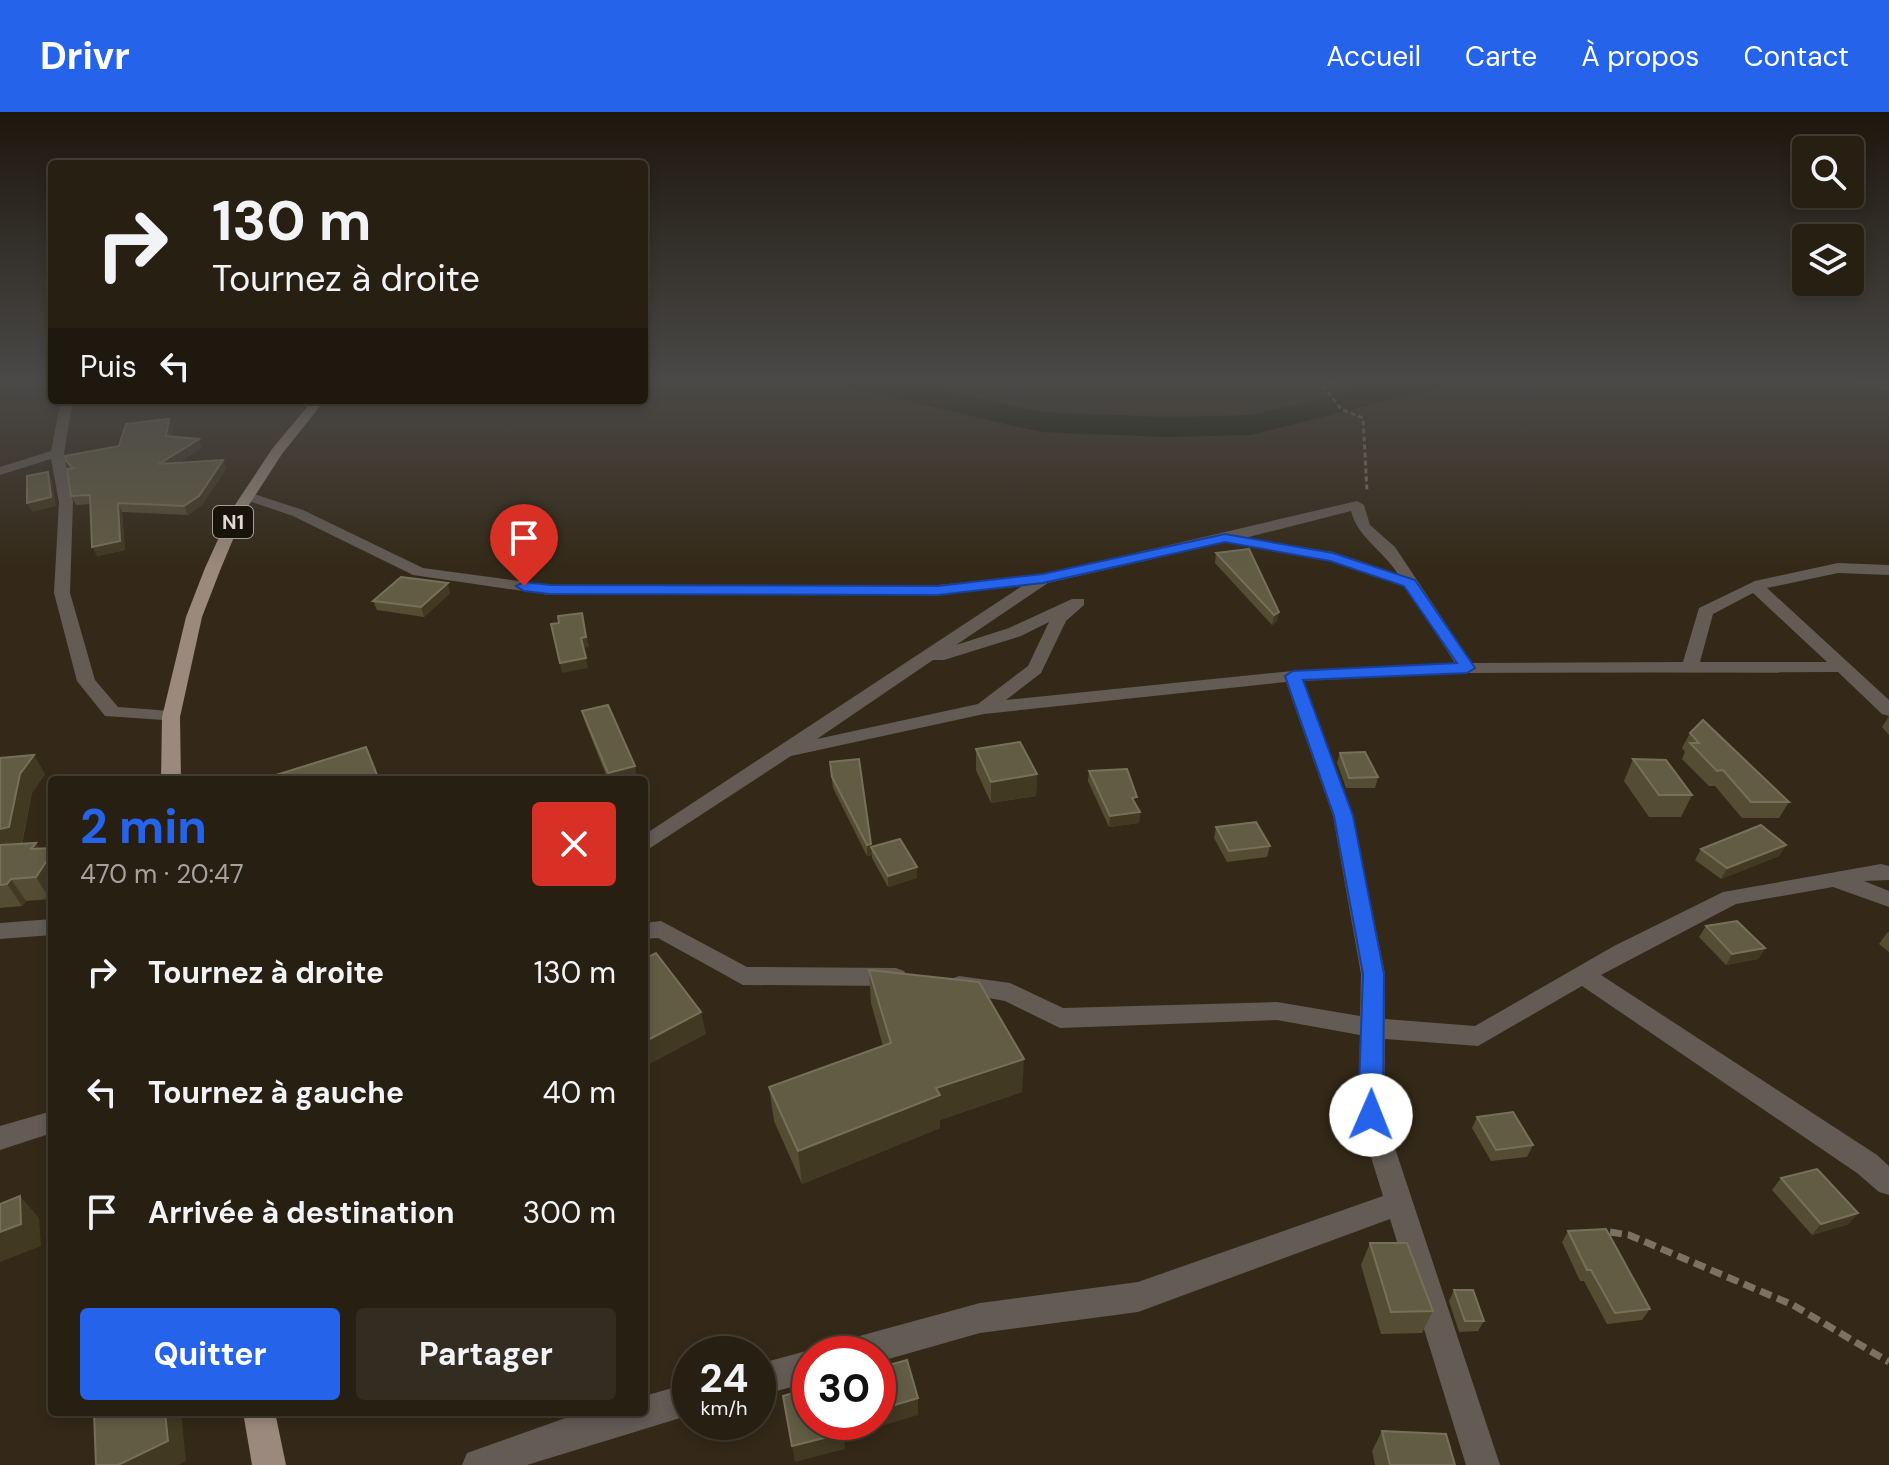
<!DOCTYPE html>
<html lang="fr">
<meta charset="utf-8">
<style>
body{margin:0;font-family:"DM Sans",sans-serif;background:#332c20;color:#f1f3f6;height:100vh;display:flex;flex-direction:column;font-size:30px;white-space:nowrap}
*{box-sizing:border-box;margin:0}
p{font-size:26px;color:#a4a29f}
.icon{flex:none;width:44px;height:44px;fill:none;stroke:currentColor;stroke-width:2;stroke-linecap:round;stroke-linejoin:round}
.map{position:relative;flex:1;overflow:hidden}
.sheet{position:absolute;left:48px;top:664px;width:600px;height:640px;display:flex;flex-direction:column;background:#271f12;border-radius:8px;box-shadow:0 4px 12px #0003,0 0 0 2px #433d32}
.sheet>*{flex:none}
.banner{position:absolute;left:48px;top:48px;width:600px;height:244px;border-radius:8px;box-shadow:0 4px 12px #0003,0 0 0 2px #433d32;background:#271f12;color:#f1f3f6;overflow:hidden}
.controls{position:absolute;left:1792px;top:24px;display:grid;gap:16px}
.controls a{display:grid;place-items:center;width:72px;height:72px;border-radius:8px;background:#271f12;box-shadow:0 4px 12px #0003,0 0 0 2px #433d32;font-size:40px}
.speed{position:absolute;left:672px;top:1224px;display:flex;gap:16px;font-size:40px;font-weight:700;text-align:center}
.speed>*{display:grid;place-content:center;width:104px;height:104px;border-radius:50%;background:#271f12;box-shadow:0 4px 12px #0003,0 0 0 2px #433d32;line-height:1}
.speed small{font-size:20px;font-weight:400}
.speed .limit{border:12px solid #d22;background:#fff;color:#111}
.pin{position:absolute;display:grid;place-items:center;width:68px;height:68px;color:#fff;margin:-82px -34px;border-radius:50% 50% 50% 0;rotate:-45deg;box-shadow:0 0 8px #0007}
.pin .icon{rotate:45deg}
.me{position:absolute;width:88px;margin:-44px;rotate:1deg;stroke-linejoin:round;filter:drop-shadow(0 0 6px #0008)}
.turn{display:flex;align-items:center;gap:28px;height:168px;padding:0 32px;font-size:36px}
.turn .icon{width:104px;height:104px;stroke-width:2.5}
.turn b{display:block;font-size:56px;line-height:68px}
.then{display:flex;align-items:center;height:76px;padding:0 32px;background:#0003;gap:16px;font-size:30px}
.round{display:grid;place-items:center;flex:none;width:84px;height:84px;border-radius:8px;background:#332c20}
.headline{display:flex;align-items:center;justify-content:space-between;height:136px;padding:0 32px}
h1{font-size:48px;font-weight:700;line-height:60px;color:#2563eb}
.cta{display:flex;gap:16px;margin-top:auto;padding:16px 32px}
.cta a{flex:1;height:92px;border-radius:8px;background:#2563eb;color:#fff;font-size:32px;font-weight:700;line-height:92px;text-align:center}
.cta a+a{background:#332c20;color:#f1f3f6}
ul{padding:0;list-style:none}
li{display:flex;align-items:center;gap:24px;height:120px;padding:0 32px}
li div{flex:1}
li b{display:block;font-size:30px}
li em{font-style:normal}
header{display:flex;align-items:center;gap:48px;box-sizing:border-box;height:112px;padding:0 40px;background:#2563eb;color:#fff}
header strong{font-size:38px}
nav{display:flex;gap:44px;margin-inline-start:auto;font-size:28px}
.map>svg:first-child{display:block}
</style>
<header>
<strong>Drivr</strong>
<nav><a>Accueil</a><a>Carte</a><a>À propos</a><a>Contact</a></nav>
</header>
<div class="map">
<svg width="1889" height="1353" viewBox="0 0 1889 1353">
<rect width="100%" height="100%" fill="#342918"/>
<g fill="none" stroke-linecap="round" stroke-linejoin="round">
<!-- river -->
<polygon fill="#111500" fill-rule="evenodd" points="839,267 894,267 1041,300 1167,305 1251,303 1399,267 1451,267 1446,274 1251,323 1167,325 1041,320 843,274"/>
<!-- path-far1 -->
<polyline stroke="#7b7263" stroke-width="3" stroke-dasharray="5 3" stroke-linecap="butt" points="1340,267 1324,275 1341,297 1363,306 1367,379"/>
<!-- path -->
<polyline stroke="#7b7263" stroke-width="7" stroke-dasharray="12 6" stroke-linecap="butt" points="1610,1120 1629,1123 1793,1193 1889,1250"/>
<!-- minor -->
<g fill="#635b54" fill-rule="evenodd">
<polygon points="1847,267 1889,270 1889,278 1849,269"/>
<polygon points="61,288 73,288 64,341 73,390 70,481 95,568 118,595 171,599 180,605 178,609 105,604 77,569 54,481 59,390 51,347 0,363 0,355 51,339"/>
<path d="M248,380L303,398L423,456L550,473H938L1041,463L1357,389L1364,393L1370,413L1395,435L1472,551L1683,550L1699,496L1755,469L1838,451L1889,453V463L1838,461L1767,476L1889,588V604L1882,602L1838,560L1467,561L1304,569L1353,704L1385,862V907L1475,914L1614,834L1723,780L1881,752L1889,754V768L1864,769L1889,779V795L1833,775L1736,792L1601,863L1877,1043L1889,1054V1083L1879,1080L1857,1061L1582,874L1478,934L1385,927L1384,1003L1500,1353H1466L1390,1107L1138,1200L980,1221L878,1250V1242H836L841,1231L852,1226L980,1191L1138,1170L1383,1084L1358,1003L1360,923L1277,908L1060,916L1005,889L951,879L947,873L951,867L959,864L1010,871L1063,896L1277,890L1360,904L1361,862L1333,704L1286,570L984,602L791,644L644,740V723L1022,474L938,483H550L413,463L293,404L243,387V381ZM1351,399C1358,426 1382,437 1398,462L1333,440L1245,426ZM1227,430L1330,449L1406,475L1455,551L1293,559L1006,588L1041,561L1066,509L1084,493V487H1072L1009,516L956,533L1048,471ZM1753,481L1827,550H1700L1713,502ZM1049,510L1028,554L978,592L817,627L933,548H944L1021,524Z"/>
<polygon points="52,807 52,823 0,827 0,811"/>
<polygon points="661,809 747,855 896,856 904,859 908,865 904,871 896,874 743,873 658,826 644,827 644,811"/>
<polygon points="810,1238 819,1242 810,1242 810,1270 758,1284 758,1252"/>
<polygon points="690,1271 690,1303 527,1353 462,1353 467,1341 571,1304 587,1300 644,1300 644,1284"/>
</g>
<!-- tertiary -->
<polygon fill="#635b54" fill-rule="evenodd" points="52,999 52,1021 0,1038 0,1014"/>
<!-- primary -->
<g fill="#9a897c" fill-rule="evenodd">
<polygon points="313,288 325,288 282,342 245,399 221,456 202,505 180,605 181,668 161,668 162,605 186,505 205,456 231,399 272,337"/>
<polygon points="243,1300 275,1300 286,1353 252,1353"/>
</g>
</g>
<!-- wall -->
<g fill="#544d34">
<polygon points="173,315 171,325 202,335 178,351 223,348 226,357 202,393 188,403 122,400 125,438 97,444 90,392 76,393 71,384 69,356 66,349 119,334"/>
<polygon points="1249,437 1277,509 1272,513 1215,451 1216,441"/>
<polygon points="450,481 424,505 377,498 373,489"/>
<polygon points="582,599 637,665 625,668 608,668 585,610"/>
<polygon points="1889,604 1889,623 1882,615"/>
<polygon points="1690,621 1789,690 1779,706 1742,706 1715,674 1709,674 1682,647 1685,640 1682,636"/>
<polygon points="976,637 1037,662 1036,684 991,691 976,658"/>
<polygon points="1340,641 1378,665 1375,676 1346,676 1337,651"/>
<polygon points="0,646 45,662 32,681 22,732 50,787 26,789 22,794 0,796"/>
<polygon points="1633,647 1692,683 1681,705 1649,705 1624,669"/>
<polygon points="830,650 872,735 917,755 917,766 888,775 872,746 872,743 867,744 833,676"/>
<polygon points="1089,659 1136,693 1140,700 1139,711 1109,715 1088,669"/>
<polygon points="1216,715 1270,734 1267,745 1227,750 1214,726"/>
<polygon points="1786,733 1779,744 1721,767 1695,748 1701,737"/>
<polygon points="1706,814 1765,836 1758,847 1726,853 1699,825"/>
<polygon points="1889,820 1889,840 1879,832 1887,821"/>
<polygon points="869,858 1022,980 940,1008 940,1016 802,1072 774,1009 769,975 883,934 871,891"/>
<polygon points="1477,1005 1533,1033 1527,1045 1491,1049 1472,1016"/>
<polygon points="1781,1066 1849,1112 1812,1123 1772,1078"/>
<polygon points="1568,1119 1650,1197 1642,1208 1607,1212 1584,1169 1580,1169 1562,1130"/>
<polygon points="1370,1131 1433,1199 1422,1221 1381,1222 1361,1153"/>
<polygon points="1454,1178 1484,1209 1478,1219 1459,1220 1449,1189"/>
<polygon points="1382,1319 1455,1353 1375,1353 1372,1339"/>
</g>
<!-- shaded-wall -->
<g fill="#413922">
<polygon points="169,307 173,315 169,333 166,324"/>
<polygon points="199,327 202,335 163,361 159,352"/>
<polygon points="223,348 226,357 202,393 188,403 184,394"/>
<polygon points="48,360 52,369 56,394 32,400 27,391"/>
<polygon points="118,391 122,400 125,438 97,444 92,435"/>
<polygon points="448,471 450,481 424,505 421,495"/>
<polygon points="1279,500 1277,509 1272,513 1274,503"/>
<polygon points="584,511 589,535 583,536 581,526"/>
<polygon points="586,546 588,556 562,561 560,551"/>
<polygon points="34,643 45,662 32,681 21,734 0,739 0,717 20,662"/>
<polygon points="635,654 637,665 625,668 609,668 608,661"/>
<polygon points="1037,662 1036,684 991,691 991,670"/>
<polygon points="1140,700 1139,711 1109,715 1110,704"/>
<polygon points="36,731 47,748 52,741 52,784 50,787 36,765 31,737"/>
<polygon points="871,732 872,743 867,744 867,733"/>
<polygon points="1786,733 1779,744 1721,767 1727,756"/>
<polygon points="917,755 917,766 888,775 888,764"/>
<polygon points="11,767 26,789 22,794 7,772"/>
<polygon points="1765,836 1758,847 1726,853 1732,842"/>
<polygon points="701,900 706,922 644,955 644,930"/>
<polygon points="1024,947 1022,980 940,1008 940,1016 802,1072 798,1039 936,976"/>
<polygon points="20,1084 39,1106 41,1134 0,1150 0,1120"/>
<polygon points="1858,1101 1849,1112 1812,1123 1821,1112"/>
<polygon points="918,1286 918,1303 844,1325 845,1337 795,1350 792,1334 841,1310 878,1310 878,1298"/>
<polygon points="165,1300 181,1300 186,1349 178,1353 118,1353"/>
</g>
<!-- building -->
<g fill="#625c44" stroke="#76705a" stroke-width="2">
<polygon points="169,307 166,324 199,327 159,352 223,348 199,384 184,394 118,391 120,429 92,435 90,383 71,384 67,357 74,356 66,349 65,344 119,334 126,312"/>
<polygon points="48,360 51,385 27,391 27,364"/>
<polygon points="1249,437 1279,500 1274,503 1216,441"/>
<polygon points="401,465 448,471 421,495 373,489"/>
<polygon points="582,501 586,525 581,526 586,546 560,551 551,512 559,511 558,504"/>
<polygon points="608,593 635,654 608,661 582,599"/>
<polygon points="1703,608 1789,690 1751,690 1723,658 1717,659 1690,631 1699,631 1690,621"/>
<polygon points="1020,630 1037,662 991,670 976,637"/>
<polygon points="366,635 379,668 260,668"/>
<polygon points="1365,640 1378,665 1349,666 1340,641"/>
<polygon points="34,643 20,662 9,715 0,717 0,646"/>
<polygon points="859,647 871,732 867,733 832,665 830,650"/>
<polygon points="1633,647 1666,648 1692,683 1659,683"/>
<polygon points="1127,657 1137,685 1132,686 1140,700 1110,704 1089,659"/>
<polygon points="1256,710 1270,734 1229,739 1216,715"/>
<polygon points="1761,713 1786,733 1727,756 1701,737"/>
<polygon points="900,727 917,755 888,764 871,735"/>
<polygon points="36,731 31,737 52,736 52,741 36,765 11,767 7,772 0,773 0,733"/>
<polygon points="1737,809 1765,836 1732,842 1706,814"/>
<polygon points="656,841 701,900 644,930 644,847"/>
<polygon points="869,858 979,870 1024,947 936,976 940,983 798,1039 769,975 891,931"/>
<polygon points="1513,1000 1533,1033 1496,1038 1477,1005"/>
<polygon points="1817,1057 1858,1101 1821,1112 1781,1066"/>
<polygon points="20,1084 21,1112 0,1120 0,1092"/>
<polygon points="1606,1117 1650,1197 1615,1201 1591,1158 1587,1158 1568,1119"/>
<polygon points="1370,1131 1407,1131 1433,1199 1391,1200"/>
<polygon points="52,1134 52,1167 48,1136"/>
<polygon points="1454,1178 1473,1178 1484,1209 1465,1209"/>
<polygon points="907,1248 918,1286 878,1298 878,1256"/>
<polygon points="810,1276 810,1310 841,1310 844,1321 792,1334 783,1284"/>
<polygon points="94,1300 165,1300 168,1329 118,1353 96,1353"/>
<polygon points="1382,1319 1446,1322 1455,1353 1390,1353"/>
</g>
<!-- sky -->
<linearGradient id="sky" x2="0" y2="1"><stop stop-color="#1d170d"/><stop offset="0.59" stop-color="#4a4948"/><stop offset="1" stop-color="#4a4948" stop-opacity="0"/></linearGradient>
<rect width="1889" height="456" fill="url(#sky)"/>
<!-- route -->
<polygon fill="#2563eb" stroke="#184099" stroke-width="2" points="1225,422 1333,441 1415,468 1475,556 1467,561 1303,568 1353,704 1384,862 1383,1003 1379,1010 1371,1013 1362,1010 1358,1003 1363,862 1334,704 1285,564 1293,559 1457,551 1404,474 1330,449 1225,430 1043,471 938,483 550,482 524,479 516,474 524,470 550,473 938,474 1043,462"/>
<g text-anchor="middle" stroke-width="8" stroke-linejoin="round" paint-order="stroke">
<!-- shield labels -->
<rect fill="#18130b" stroke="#a39d93" stroke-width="2" x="213" y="394" width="40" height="32" rx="6"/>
<g font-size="20" font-weight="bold" fill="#dfd8cd">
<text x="233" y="417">N1</text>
</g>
</g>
</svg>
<div class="controls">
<a><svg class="icon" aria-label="search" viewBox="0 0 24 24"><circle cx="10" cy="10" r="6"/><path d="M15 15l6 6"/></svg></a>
<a><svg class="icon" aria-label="layers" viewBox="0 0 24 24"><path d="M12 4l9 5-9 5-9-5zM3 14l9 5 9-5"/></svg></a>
</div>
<div class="speed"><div>24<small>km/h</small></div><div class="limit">30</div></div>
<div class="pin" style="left:524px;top:474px;background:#d93025"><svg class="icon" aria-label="arrive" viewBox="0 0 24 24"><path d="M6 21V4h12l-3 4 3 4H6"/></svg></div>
<svg class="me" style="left:1371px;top:1003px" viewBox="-20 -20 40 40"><circle r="19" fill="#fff"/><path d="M0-13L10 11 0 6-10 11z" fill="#2563eb"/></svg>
<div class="banner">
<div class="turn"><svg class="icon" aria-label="right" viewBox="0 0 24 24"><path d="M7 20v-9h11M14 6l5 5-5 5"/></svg><div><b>130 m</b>Tournez à droite</div></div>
<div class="then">Puis<svg class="icon" aria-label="left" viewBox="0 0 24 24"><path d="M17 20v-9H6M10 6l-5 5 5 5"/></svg></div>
</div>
<section class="sheet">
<div class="headline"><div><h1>2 min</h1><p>470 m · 20:47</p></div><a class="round" style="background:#d93025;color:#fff"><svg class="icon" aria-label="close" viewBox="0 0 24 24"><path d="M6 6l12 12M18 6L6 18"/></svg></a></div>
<ul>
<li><svg class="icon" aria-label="right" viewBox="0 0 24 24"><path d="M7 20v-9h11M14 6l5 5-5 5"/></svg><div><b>Tournez à droite</b></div><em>130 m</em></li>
<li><svg class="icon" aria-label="left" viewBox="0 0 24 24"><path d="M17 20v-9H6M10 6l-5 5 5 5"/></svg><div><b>Tournez à gauche</b></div><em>40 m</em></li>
<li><svg class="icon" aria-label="arrive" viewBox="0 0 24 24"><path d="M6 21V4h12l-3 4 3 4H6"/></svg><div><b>Arrivée à destination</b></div><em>300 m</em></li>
</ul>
<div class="cta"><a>Quitter</a><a>Partager</a></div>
</section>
</div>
